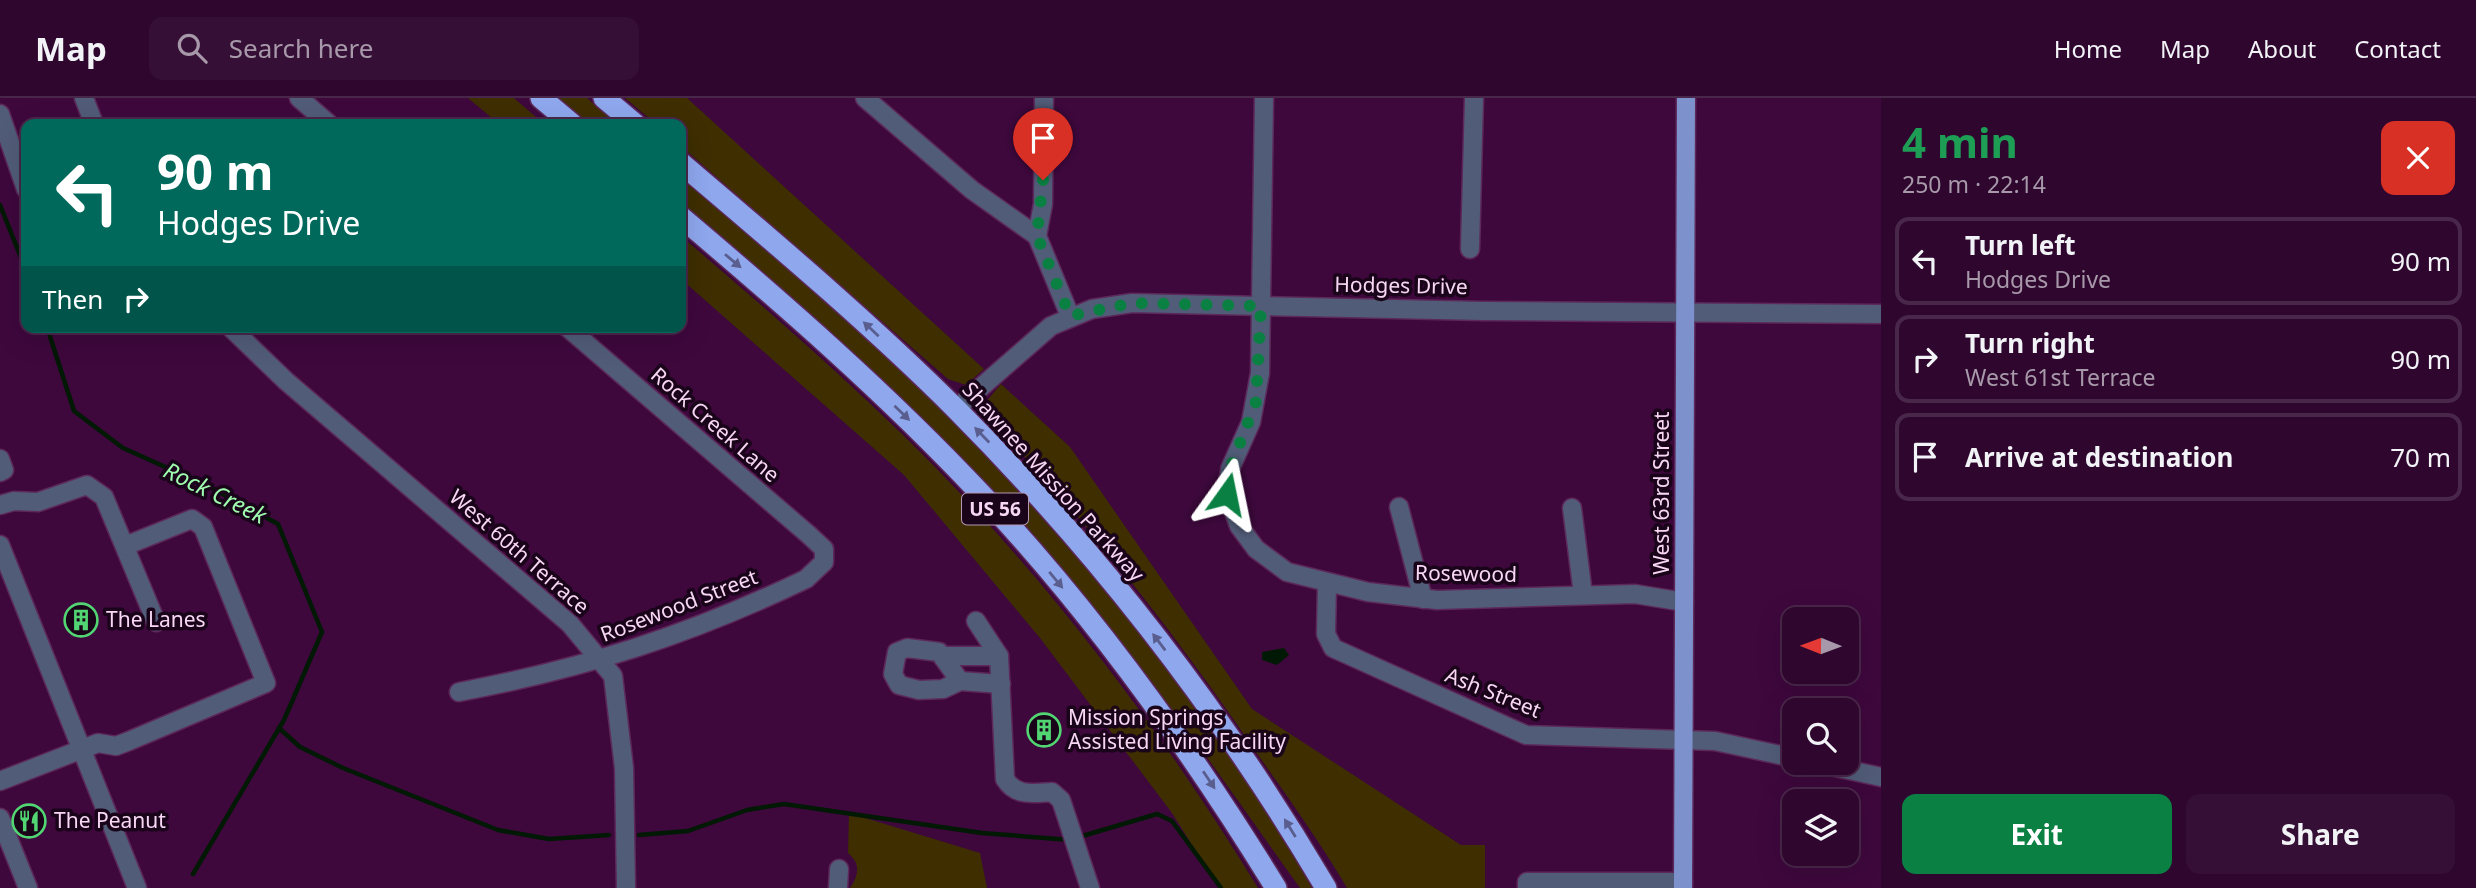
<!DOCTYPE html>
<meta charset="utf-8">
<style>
body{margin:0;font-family:"Noto Sans",sans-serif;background:#360f36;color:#f1f3f6;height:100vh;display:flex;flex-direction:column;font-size:26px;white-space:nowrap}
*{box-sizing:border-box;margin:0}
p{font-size:23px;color:#a799aa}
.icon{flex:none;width:38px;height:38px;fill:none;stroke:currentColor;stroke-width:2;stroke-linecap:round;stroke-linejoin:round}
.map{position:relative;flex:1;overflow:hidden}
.panel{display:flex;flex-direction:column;background:#2e062e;width:595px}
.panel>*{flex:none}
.top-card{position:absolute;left:21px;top:21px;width:665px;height:214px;border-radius:14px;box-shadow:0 7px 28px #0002,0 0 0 2px #49274a;background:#00695c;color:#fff;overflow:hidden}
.needle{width:46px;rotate:271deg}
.controls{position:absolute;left:1782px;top:509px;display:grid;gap:14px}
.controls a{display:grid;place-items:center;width:77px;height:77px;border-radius:14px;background:#2e062e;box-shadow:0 7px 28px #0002,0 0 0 2px #49274a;font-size:35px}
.pin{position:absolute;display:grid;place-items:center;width:60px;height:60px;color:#fff;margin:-72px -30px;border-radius:50% 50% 50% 0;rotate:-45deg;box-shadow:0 0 7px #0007}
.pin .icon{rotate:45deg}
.me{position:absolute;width:77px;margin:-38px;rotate:12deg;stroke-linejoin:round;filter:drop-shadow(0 0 5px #0008)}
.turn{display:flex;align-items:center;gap:24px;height:147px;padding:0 21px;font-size:32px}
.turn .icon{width:91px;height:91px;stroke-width:2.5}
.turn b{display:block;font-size:49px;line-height:60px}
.then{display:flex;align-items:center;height:66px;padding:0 21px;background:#0003;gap:14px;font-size:26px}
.round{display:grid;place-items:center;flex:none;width:74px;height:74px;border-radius:14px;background:#360f36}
.summary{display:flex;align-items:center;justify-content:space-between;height:119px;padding:0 21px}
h1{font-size:42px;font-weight:700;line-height:52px;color:#1e9e55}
.button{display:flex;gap:14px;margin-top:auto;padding:14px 21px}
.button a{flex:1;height:80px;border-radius:14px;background:#0b8043;color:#fff;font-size:28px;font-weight:700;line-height:80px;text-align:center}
.button a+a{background:#360f36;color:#f1f3f6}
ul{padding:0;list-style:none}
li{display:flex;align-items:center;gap:21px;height:88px;margin:0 14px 10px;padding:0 7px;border:4px solid #49274a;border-radius:14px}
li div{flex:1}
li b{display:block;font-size:26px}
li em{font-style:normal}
header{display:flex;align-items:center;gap:42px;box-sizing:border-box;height:98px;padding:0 35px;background:#2e062e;border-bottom:2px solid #49274a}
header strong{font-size:33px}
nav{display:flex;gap:38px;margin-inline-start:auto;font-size:24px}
.search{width:490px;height:63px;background:#360f36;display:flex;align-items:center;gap:18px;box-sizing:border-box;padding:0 24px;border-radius:14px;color:#a799aa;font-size:26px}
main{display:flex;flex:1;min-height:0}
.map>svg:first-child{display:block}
</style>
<header>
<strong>Map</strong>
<div class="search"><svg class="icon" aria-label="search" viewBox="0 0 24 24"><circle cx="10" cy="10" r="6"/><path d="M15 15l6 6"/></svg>Search here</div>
<nav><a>Home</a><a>Map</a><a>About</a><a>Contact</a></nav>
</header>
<main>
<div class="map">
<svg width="1881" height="790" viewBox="0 0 1881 790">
<rect width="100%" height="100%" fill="#3e083d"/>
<!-- green -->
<g fill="#3e2e00">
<polygon points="468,0 514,0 544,26 499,26"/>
<polygon points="559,0 587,0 617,26 589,26"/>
<polygon points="625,0 687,0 984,271 966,287 948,281 681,48 681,26 656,26"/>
<path d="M681,80C752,141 825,201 893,265C1055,421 1199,595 1312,790H1300C1217,674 1136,555 1042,447C932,322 808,213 681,105Z"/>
<path d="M681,138C756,202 831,267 902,336C1041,472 1157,625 1258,790H1219L1172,715L1040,540L904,377L681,181Z"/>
<path d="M1001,286L1070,349L1252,611L1461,747H1485V790H1347C1320,744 1289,701 1258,657C1177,538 1088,424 989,320L984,306Z"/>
<path d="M849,715L980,755L987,790H850C859,777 861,766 848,755Z"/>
</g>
<!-- water -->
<polygon fill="#001904" points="1284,550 1289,557 1277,567 1262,562 1262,554"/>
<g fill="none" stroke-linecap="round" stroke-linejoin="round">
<!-- stream -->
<g stroke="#001904" stroke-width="4.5">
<polyline points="0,107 26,172"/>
<polyline points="47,229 74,313 123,350 210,389 278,426 322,534 284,622 193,776"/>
<polyline points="279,630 300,649 343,670 498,732 549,741 609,737"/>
<polyline points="639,737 688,733 747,712 784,706 982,735 1070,742"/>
<polyline points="1079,739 1157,716 1172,723 1221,790"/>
</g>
<defs>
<g id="minor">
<polyline points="84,0 94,26"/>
<polyline points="299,0 329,26"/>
<polyline points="865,0 972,92 1037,138"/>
<polyline points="1044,0 1043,106 1037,138 1070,218"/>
<polyline points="1264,0 1260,275 1251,324 1230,371 1227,395 1239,428 1256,451 1287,474 1368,494 1437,502 1635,496 1684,504"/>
<polyline points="0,16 26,91"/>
<polyline points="1470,151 1474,0"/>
<polyline points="230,229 286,283 570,526 613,578 624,670 626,790"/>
<polyline points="956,311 1051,228 1092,211 1132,205 1483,213 1881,216"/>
<polyline points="0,361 4,372 0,374"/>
<polyline points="0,407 14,403 38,404 87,387 104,399 156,524"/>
<polyline points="1399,409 1423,501"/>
<polyline points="1572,410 1583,496"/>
<polyline points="0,447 137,790"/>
<polyline points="1327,485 1326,536 1333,550 1526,637 1715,643 1794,660"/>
<path d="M976,523L999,558L1005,681C1016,699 1033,695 1052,694L1061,702L1090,790"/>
<polyline points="943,558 999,558"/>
<polyline points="960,583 939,554 907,550 897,554 893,576 899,587 919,592 943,591 960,583 1001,586"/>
<path d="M459,594C586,570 689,537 806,481L824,464V451L809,437L567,229"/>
<polyline points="1817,665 1881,679"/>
<polyline points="0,683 98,645 116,648 129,643 266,585 203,429 192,421 125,448"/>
<polyline points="0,720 28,790"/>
<polyline points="838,790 839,771"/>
<polyline points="1527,790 1527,784 1683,784"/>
</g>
<polyline id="major" points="1683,790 1686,0"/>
<g id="highway">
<polyline points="541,0 572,26"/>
<polyline points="604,0 635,26"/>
<path d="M681,65C775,145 870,225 957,312C1099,455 1224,617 1326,790"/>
<path d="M681,119C785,207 887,296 981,396C1094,516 1190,650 1276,790"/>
</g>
</defs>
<!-- minor casing -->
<use href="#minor" stroke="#5c295a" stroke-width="21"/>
<!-- major casing -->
<use href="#major" stroke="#5c295a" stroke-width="21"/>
<!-- highway casing -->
<use href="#highway" stroke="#5c295a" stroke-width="24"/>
<!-- minor -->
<use href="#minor" stroke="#515c78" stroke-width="18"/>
<!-- major -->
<use href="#major" stroke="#7d92cc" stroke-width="18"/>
<!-- highway -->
<use href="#highway" stroke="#8ea7ed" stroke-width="21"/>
</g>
<!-- one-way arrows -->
<defs><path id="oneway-solid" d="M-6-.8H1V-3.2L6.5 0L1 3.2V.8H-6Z" transform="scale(1.75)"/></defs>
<g fill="#595e8e">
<use href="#oneway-solid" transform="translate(733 163) rotate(40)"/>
<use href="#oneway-solid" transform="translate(871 231) rotate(-137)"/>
<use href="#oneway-solid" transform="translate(902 315) rotate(44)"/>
<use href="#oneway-solid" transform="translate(982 337) rotate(-134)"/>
<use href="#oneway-solid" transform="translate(1056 482) rotate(50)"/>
<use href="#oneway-solid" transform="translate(1159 544) rotate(-127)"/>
<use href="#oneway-solid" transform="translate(1209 682) rotate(56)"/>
<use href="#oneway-solid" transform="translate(1290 730) rotate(-122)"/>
</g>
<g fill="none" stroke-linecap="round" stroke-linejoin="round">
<!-- route -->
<polyline stroke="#0b8043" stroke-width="12" stroke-dasharray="0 21.6" points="1043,82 1037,138 1070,218 1132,205 1261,208 1256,304 1230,371 1227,396"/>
</g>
<!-- icons -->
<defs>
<symbol id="building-ring" viewBox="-11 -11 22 22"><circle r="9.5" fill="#190419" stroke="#52d673" stroke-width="1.5"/><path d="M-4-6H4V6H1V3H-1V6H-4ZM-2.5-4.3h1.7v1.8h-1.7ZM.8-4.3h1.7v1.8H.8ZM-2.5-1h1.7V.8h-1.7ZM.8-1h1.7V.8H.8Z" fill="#52d673"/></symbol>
<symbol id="restaurant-ring" viewBox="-11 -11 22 22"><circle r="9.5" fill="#190419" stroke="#52d673" stroke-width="1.5"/><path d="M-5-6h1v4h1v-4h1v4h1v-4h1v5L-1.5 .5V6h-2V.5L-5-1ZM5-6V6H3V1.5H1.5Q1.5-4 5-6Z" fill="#52d673"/></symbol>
</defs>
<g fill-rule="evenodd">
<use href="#building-ring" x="62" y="503" width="38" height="38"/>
<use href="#building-ring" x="1025" y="613" width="38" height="38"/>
<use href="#restaurant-ring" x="10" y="704" width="38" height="38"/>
</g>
<g text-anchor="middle" stroke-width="7" stroke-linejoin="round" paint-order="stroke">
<!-- shield labels -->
<rect fill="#190419" stroke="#b498b2" stroke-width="2" x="962" y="395.5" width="66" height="31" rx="5"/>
<g font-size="19" font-weight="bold" fill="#f7d7f4">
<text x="995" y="418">US 56</text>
</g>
<!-- street labels -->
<g font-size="21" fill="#f7d7f4" stroke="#190419">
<text transform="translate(1401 188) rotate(1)" y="7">Hodges Drive</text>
<text transform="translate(715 327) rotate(41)" y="7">Rock Creek Lane</text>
<text transform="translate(1053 384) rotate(48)" y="7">Shawnee Mission Parkway</text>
<text transform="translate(1662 395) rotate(-90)" y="7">West 63rd Street</text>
<text transform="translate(519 454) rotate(41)" y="7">West 60th Terrace</text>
<text transform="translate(1466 476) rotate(1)" y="7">Rosewood</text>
<text transform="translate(679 508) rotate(-21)" y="7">Rosewood Street</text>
<text transform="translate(1493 595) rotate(22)" y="7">Ash Street</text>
</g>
<!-- poi labels -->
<g font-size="21" fill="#f7d7f4" stroke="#190419" text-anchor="start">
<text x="106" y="529">The Lanes</text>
<text x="1068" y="627">Mission Springs<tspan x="1068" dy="24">Assisted Living Facility</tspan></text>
<text x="54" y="730">The Peanut</text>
</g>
<!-- water labels -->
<g font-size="23" font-style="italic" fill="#9ffdb0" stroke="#190419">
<text transform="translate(215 395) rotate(26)" y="8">Rock Creek</text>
</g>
</g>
</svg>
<div class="controls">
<a><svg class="needle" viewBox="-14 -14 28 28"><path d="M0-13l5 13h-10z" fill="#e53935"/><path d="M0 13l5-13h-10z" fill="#a799aa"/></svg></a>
<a><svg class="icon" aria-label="search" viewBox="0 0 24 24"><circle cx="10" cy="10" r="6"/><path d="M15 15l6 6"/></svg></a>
<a><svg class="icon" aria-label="layers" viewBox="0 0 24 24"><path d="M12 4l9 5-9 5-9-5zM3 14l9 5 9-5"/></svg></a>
</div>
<div class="pin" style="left:1043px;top:82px;background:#d93025"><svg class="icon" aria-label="arrive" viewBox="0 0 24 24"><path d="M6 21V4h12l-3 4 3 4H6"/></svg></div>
<svg class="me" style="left:1227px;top:396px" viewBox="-20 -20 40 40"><path d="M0-17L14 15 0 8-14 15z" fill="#0b8043" stroke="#fff" stroke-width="4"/></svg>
<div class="top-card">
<div class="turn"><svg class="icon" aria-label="left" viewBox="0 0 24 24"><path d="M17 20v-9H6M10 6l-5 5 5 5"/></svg><div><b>90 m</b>Hodges Drive</div></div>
<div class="then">Then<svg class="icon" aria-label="right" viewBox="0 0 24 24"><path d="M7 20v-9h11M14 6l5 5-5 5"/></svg></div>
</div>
</div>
<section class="panel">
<div class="summary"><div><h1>4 min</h1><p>250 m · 22:14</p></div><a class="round" style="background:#d93025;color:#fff"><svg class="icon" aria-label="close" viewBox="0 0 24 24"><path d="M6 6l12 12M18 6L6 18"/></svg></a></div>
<ul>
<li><svg class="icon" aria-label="left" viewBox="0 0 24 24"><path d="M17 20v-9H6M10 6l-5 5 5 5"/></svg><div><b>Turn left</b><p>Hodges Drive</p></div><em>90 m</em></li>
<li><svg class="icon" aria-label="right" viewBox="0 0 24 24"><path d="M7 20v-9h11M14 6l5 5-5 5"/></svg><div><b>Turn right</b><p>West 61st Terrace</p></div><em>90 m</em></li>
<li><svg class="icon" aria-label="arrive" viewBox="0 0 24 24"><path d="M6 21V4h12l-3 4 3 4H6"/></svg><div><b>Arrive at destination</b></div><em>70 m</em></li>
</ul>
<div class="button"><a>Exit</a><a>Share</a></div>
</section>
</main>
